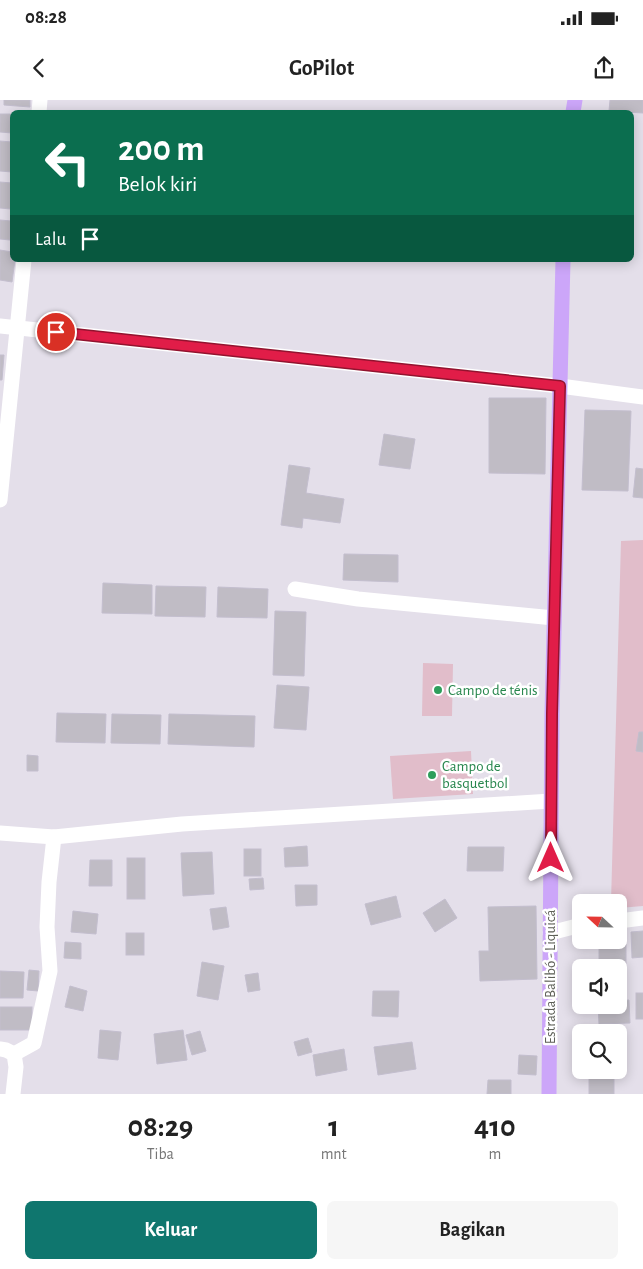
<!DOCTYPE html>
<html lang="id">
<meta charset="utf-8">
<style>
body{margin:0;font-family:"Alegreya Sans",sans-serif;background:#f6f6f6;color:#222;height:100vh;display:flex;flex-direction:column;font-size:19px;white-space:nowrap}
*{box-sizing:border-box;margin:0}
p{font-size:16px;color:#767676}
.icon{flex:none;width:28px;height:28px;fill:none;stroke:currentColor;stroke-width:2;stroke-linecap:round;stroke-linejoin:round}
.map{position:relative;height:994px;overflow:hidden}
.panel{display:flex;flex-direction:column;background:#fff;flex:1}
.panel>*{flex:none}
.guide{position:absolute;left:10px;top:10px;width:624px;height:152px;border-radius:8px;box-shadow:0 2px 12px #0003;background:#0b6e4f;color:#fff;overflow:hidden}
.needle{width:32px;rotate:292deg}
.tools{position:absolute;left:572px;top:794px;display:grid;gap:10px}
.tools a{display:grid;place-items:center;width:55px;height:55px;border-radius:8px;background:#fff;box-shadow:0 2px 12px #0003;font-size:25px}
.pin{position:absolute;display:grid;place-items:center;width:42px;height:42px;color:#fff;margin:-21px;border:2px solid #fff;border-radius:50%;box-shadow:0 1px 5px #0007}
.me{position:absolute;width:55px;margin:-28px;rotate:0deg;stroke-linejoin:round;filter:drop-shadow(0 0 4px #0008)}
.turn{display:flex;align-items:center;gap:18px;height:105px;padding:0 25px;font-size:22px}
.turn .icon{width:65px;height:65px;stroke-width:2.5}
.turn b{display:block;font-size:35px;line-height:42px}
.then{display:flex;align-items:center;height:48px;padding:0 25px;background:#0003;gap:10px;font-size:19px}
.eta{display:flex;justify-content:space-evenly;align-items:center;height:85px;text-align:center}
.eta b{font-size:30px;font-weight:700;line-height:35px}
.cta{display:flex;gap:10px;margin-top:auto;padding:10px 25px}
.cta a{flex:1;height:58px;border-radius:8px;background:#0f766e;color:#fff;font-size:20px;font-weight:700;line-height:58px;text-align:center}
.cta a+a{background:#f6f6f6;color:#222}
.status{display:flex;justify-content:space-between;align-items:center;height:35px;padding:0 25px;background:#fff;direction:ltr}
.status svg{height:14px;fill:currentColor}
header{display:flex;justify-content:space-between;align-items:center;height:65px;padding:0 25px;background:#fff;font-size:22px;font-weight:700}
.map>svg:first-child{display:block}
</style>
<div class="status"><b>08:28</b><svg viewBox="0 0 49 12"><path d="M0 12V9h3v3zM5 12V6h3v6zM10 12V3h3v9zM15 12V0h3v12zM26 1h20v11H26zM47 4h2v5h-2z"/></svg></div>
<header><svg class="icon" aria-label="back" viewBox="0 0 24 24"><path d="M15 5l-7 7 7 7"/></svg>GoPilot<svg class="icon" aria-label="share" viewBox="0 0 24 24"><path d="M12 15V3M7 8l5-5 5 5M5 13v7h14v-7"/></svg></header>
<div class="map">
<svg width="643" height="994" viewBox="0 0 643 994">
<rect width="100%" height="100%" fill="#e4dfea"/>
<!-- green -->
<g fill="#e1bdca">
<polygon points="643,440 643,806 619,808 619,802 611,802 621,441"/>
<polygon points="423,563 453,564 452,616 422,616"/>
<polygon points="471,651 473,694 393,699 390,656"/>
</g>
<!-- building -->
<g fill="#c0bcc5" stroke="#c3bece">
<polygon points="4,0 30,0 30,7 4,5"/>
<polygon points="610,0 643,0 643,13 609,11"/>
<polygon points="0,14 12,14 12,33 0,32"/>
<polygon points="0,41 12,42 12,72 0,71"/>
<polygon points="0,82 12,83 11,109 0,108"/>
<polygon points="0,120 11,121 10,140 0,139"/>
<polygon points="0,150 12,152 12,160 15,160 12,182 0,180"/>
<polygon points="0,255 4,255 2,280 0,280"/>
<polygon points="489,298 546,298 545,374 489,373"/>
<polygon points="585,310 631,311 628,391 582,390"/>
<polygon points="384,334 415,339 410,369 379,365"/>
<polygon points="289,365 310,368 306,393 344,399 340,423 303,418 302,428 281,425"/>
<polygon points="636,368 643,369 643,398 633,397"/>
<polygon points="344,454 398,455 398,482 343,480"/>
<polygon points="103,483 152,485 152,514 102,513"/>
<polygon points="156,486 206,487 205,517 155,516"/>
<polygon points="218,487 268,489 267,518 217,517"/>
<polygon points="275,511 306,512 304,576 273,575"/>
<polygon points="277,585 309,587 306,630 274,628"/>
<polygon points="57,613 106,614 105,643 56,642"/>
<polygon points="112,614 161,615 160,644 111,643"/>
<polygon points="169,614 255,616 254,647 168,644"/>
<polygon points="639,632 643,632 643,652 636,651"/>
<polygon points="27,655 38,656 38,671 27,671"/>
<polygon points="307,746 308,766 285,767 284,748"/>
<polygon points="468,747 504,747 503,771 467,771"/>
<rect x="244" y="749" width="17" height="27"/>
<polygon points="212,752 214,794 183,796 181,753"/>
<rect x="127" y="758" width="18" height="41"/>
<polygon points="90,760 112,760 112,786 89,786"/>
<polygon points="263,778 264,789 250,790 249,779"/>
<polygon points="295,785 317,785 317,805 296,806"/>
<polygon points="396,796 401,817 371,825 365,804"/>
<polygon points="445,799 457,818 435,832 423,813"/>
<polygon points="536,806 537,879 480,881 479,851 489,851 488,807"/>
<polygon points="226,807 229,827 213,830 210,809"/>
<polygon points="73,811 98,814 96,834 71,832"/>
<polygon points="643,831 643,857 632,858 631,832"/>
<rect x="126" y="833" width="18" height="22"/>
<polygon points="65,842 81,843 81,859 64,858"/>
<polygon points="599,844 626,844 626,885 619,885 619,868 599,868"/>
<polygon points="202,862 224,866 218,900 197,896"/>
<polygon points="29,870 39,871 38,891 27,890"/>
<polygon points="0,871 24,872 23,898 0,898"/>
<polygon points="258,873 260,890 248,892 245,875"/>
<polygon points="70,886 87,891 83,911 65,907"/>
<polygon points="373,891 399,891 398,917 372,916"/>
<rect x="636" y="893" width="7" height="26"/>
<polygon points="629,900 630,923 599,924 598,905 619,905 619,901"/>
<rect x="0" y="907" width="32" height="23"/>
<polygon points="100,930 121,932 118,960 98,958"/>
<polygon points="183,930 187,960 157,964 154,934"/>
<polygon points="200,931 206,951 192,955 186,935"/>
<polygon points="308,938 312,952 298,956 294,942"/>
<polygon points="412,942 416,969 378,975 374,947"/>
<polygon points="344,949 347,970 316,976 313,955"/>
<polygon points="519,955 537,956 536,975 518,974"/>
<rect x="589" y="970" width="25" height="24"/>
<polygon points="488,980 511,980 511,994 487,994"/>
</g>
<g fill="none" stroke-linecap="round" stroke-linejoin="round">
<!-- street -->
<g stroke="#fff" stroke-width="15">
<polyline points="39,12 40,0"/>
<polyline points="0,226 560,286 643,297"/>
<polyline points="0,400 24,160"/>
<polyline points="295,489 358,499 554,518"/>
<polyline points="0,733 54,737 49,782 47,827 50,871 34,943 14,954"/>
<polyline points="54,737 182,724 551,701"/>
<polyline points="619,821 643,818"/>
<polyline points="550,833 581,825"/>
<polyline points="0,949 6,950 14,954 16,967 13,994"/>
</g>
<!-- primary -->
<g stroke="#cca6f9" stroke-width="15">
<polyline points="573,12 575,0"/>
<polyline points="549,994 552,614 563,160"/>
</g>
</g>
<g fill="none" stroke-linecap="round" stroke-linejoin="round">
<defs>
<polyline id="route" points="56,232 560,286 552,614 551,758"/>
</defs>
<!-- route casing -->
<use href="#route" stroke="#92132f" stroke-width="12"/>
<!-- route -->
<use href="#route" stroke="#e11d48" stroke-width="9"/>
</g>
<!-- markers -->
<g fill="#2e9e5b" stroke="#fff" stroke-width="2">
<circle cx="438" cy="590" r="5"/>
<circle cx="432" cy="675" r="5"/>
</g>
<g text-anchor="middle" stroke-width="5" stroke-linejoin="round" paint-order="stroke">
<!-- leisure labels -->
<g font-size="15" fill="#27864d" stroke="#fff" text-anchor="start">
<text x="448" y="595">Campo de ténis</text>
<text x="442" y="671">Campo de<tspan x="442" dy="17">basquetbol</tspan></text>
</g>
<!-- street labels -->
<g font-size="15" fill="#5e6058" stroke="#fff">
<text transform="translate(550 877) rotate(-90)" y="5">Estrada Balibó - Liquicá</text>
</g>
</g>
</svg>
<div class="tools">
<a><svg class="needle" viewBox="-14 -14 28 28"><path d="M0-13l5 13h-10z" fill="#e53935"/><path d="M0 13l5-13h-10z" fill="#767676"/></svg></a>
<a><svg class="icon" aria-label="sound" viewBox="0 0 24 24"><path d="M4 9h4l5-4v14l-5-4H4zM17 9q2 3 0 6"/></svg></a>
<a><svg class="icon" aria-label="search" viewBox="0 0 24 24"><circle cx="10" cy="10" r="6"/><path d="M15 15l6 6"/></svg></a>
</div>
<div class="pin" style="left:56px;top:232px;background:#d93025"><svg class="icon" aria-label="arrive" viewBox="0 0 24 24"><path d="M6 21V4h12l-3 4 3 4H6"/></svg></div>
<svg class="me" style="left:551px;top:758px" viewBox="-20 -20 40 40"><path d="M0-17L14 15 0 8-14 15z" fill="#e11d48" stroke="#fff" stroke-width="4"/></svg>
<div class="guide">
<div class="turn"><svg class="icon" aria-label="left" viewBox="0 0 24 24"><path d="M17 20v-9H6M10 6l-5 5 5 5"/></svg><div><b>200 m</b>Belok kiri</div></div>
<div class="then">Lalu<svg class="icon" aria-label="arrive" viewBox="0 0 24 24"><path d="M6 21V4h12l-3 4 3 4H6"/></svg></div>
</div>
</div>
<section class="panel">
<div class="eta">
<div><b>08:29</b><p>Tiba</p></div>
<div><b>1</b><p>mnt</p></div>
<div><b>410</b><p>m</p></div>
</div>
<div class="cta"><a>Keluar</a><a>Bagikan</a></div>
</section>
